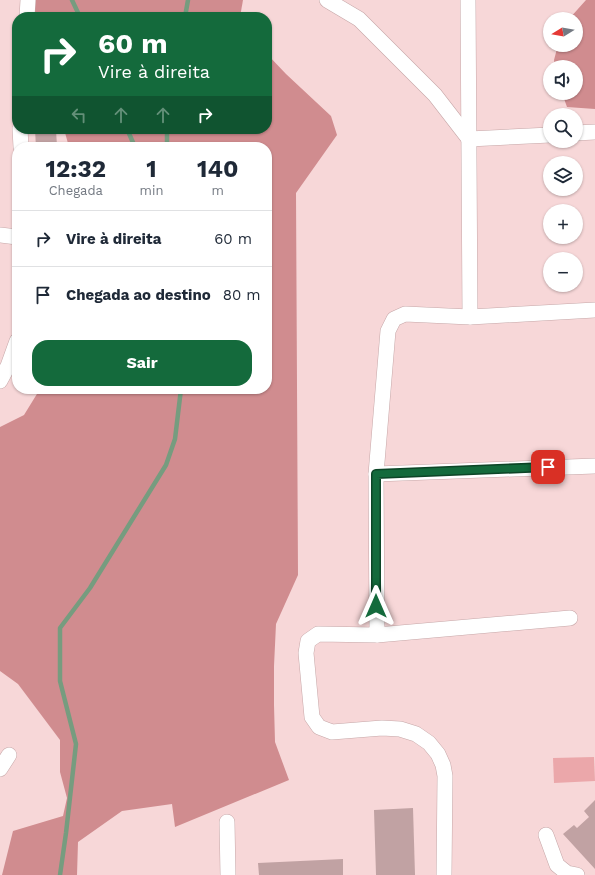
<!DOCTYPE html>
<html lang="pt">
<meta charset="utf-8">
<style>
body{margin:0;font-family:"Work Sans",sans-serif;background:#f2f2f3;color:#1f2937;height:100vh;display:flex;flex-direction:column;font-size:15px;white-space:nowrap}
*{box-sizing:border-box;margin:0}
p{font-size:13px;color:#747a83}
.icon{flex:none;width:22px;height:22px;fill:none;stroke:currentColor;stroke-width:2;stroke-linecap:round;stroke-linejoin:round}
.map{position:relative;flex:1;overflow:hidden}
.sheet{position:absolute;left:12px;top:142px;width:260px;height:252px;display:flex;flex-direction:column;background:#fff;border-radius:16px;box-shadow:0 1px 3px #0004}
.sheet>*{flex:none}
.guide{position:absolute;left:12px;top:12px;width:260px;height:122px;border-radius:16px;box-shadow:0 1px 3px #0004;background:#146a3c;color:#fff;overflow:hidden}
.needle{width:26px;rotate:259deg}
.tools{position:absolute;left:543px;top:12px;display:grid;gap:8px}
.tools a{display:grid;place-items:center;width:40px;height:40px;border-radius:50%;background:#fff;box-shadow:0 1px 3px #0004;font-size:20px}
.pin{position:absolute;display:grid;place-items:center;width:34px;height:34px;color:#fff;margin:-17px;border-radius:8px;box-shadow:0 2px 6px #0006}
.me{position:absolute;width:44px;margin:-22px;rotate:0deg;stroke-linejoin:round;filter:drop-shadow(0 0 3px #0008)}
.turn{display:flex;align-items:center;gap:14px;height:84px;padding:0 20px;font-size:18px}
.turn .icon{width:52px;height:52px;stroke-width:2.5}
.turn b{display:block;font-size:28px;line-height:34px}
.lanes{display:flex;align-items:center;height:38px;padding:0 20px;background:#0003;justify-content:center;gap:20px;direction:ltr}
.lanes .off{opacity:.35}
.eta{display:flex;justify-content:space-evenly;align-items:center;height:68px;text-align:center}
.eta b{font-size:24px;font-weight:700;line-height:28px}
.action{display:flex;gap:8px;margin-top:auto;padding:8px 20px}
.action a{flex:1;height:46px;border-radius:16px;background:#146a3c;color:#fff;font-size:16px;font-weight:700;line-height:46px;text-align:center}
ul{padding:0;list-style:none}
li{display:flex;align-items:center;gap:12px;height:56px;padding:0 20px;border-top:1px solid #e0e1e3}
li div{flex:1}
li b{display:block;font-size:15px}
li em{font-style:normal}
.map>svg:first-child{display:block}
</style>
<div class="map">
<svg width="595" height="875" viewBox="0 0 595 875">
<rect width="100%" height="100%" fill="#f7d7d8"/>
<!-- green -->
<polygon fill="#eba7aa" points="594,757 595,781 554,783 553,758"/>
<!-- forest -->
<g fill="#d08c8f">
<polygon points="29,0 243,0 240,17 37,17"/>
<polygon points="586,0 595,0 595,109 567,107 562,93 576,93 576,67 555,67 554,60 558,45 576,45 576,19 569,19"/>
<polygon points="267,54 286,74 331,116 337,135 296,193 298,575 276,624 274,666 274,705 275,742 289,780 175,827 172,804 122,811 78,842 77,875 2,875 13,831 63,816 67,798 60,772 60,740 18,684 0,671 0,427 24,415 40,389 267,389 267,147 69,147 64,129 267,129"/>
</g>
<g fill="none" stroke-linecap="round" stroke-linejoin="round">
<!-- stream -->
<g stroke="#769c7f" stroke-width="4.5">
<polyline points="72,0 80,17"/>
<polyline points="185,17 188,0"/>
<polyline points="127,129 135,147"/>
<polyline points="167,147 167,129"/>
<polyline points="60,875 66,833 76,744 60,681 60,628 90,588 166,465 175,439 181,389"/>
</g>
</g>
<!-- building -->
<g fill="#c1a2a3">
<polygon points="56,129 57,147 36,147 35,130"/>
<polygon points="595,800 595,869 563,834 574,825 577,828 589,817 584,811"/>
<polygon points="413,808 415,875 376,875 374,810"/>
<polygon points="343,859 343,875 259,875 258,863"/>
</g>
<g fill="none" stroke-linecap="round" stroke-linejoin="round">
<defs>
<g id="minor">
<polyline points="327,0 359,19 435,95 469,139 550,135"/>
<polyline points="468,0 470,317"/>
<polyline points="27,17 28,0"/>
<polyline points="20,129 21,147"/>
<polyline points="576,133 595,132"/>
<polyline points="0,235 17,237"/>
<polyline points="0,381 8,366 17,341"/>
<polyline points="376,474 595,466"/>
<polyline points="377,635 376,474 388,331 394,319 405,314 470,317 595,310"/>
<polyline points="0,769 9,755"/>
<polyline points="227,822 228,875"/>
<polyline points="546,835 557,865 567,873 577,875"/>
<polyline points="444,875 445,776 443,765 438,754 429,743 416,734 400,729 382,728 332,732 319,727 312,717 306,653 308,641 318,634 377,635 570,618"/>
</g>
</defs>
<!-- minor casing -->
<use href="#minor" stroke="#c6a7a8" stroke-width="16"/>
<!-- minor -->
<use href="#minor" stroke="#fff" stroke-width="15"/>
</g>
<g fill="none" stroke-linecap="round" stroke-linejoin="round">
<defs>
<polyline id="route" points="376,606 376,474 548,467"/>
</defs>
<!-- route casing -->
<use href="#route" stroke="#0d4527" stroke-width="10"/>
<!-- route -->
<use href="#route" stroke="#146a3c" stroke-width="7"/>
</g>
</svg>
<div class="tools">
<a><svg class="needle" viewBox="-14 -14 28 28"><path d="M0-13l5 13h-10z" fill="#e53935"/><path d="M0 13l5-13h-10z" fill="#747a83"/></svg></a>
<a><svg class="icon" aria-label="sound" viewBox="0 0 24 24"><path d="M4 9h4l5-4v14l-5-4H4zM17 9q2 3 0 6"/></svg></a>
<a><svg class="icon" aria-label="search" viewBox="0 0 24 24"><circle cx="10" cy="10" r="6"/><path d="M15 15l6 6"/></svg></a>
<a><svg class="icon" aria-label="layers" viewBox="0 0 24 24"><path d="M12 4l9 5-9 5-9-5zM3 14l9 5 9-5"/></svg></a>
<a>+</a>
<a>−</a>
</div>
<div class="pin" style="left:548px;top:467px;background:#d93025"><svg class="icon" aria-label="arrive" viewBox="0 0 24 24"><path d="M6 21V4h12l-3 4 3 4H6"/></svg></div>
<svg class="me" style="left:376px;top:606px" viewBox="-20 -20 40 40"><path d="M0-17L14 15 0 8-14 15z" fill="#146a3c" stroke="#fff" stroke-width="4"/></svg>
<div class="guide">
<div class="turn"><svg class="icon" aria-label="right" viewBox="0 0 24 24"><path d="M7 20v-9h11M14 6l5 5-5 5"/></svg><div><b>60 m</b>Vire à direita</div></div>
<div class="lanes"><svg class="icon off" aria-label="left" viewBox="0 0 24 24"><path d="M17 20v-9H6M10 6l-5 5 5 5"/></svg><svg class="icon off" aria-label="ahead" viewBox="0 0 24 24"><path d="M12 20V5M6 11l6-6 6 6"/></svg><svg class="icon off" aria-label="ahead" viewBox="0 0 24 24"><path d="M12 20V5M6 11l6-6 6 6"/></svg><svg class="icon" aria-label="right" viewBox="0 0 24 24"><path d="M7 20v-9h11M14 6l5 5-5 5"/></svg></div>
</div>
<section class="sheet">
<div class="eta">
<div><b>12:32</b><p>Chegada</p></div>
<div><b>1</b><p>min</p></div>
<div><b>140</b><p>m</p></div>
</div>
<ul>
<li><svg class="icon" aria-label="right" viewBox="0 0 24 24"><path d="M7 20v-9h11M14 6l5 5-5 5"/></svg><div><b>Vire à direita</b></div><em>60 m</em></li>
<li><svg class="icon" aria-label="arrive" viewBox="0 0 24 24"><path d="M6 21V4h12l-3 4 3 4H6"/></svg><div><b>Chegada ao destino</b></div><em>80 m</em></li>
</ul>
<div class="action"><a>Sair</a></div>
</section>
</div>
